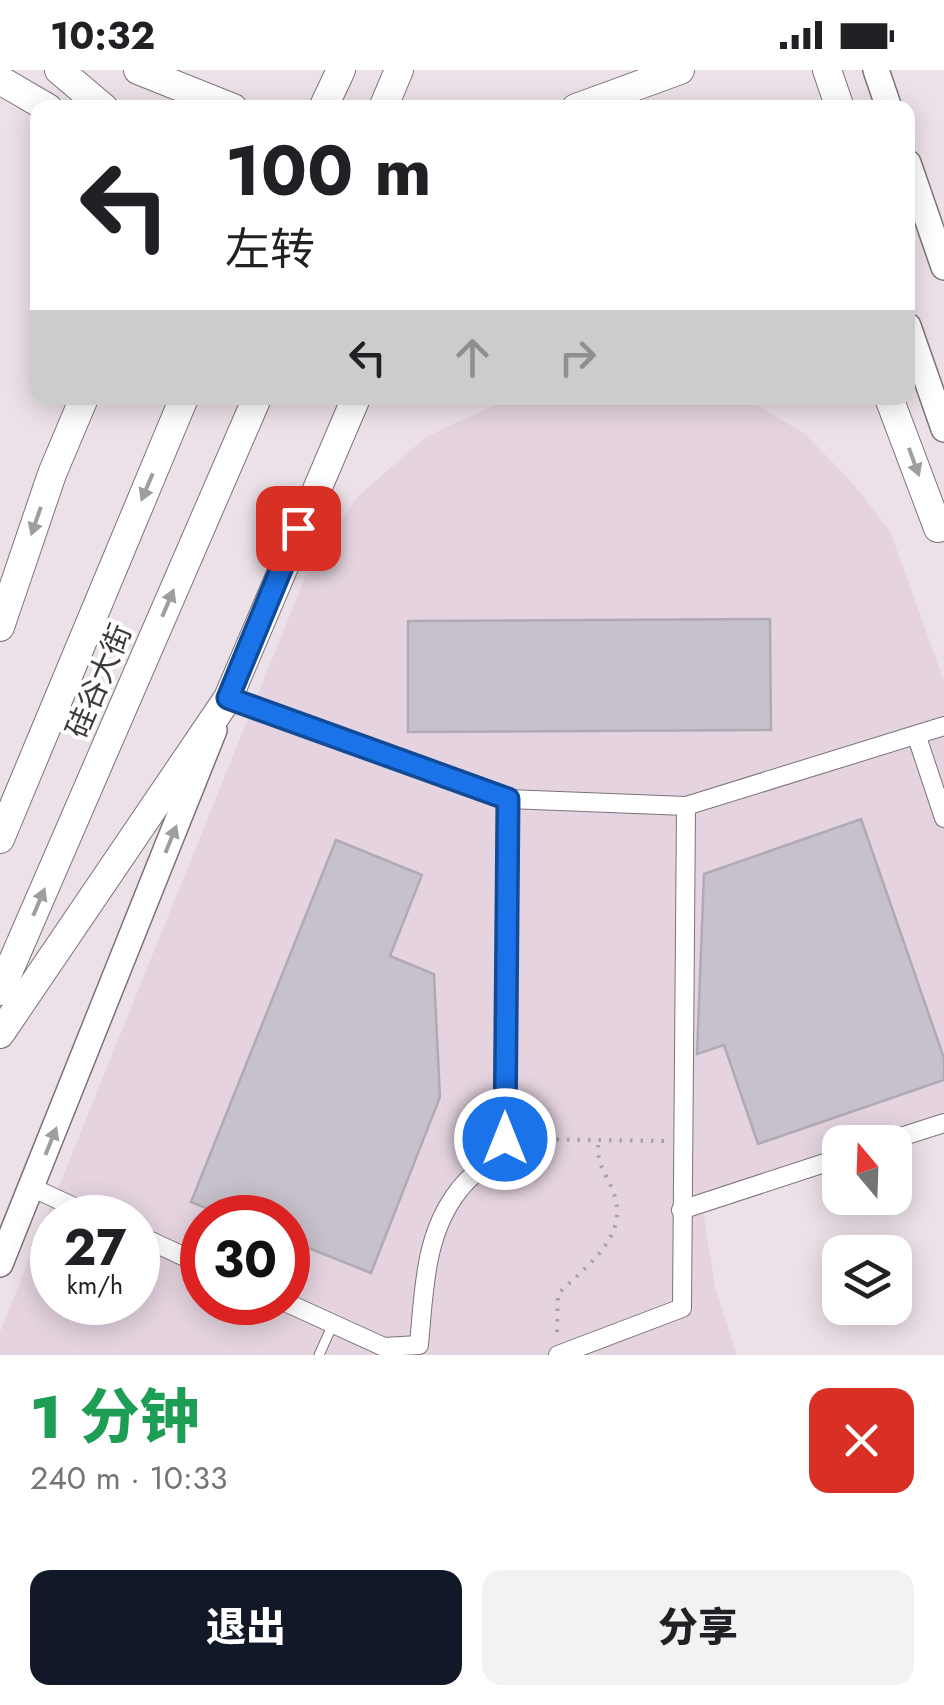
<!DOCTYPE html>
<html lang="zh">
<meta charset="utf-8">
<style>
body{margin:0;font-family:Jost,"Noto Sans SC",sans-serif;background:#f2f2f2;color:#202124;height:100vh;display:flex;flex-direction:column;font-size:38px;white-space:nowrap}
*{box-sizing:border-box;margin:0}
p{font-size:32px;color:#757577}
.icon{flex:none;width:55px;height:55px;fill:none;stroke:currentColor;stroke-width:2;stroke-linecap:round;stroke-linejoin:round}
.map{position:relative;height:1285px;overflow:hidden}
.panel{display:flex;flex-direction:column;background:#fff;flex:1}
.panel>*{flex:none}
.top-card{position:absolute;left:30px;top:30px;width:885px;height:305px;border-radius:20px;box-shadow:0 5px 25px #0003;background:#fff;color:#202124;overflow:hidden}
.needle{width:65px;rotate:341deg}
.fabs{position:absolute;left:822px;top:1055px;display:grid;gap:20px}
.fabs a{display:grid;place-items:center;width:90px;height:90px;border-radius:20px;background:#fff;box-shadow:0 5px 25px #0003;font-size:50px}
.speed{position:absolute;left:30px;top:1125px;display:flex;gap:20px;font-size:50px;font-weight:700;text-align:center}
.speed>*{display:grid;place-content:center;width:130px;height:130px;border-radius:50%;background:#fff;box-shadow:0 5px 25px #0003;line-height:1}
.speed small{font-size:25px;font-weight:400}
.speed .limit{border:15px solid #d22;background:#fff;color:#111}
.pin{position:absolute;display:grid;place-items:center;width:85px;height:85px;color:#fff;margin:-42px;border-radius:20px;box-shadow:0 5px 15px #0006}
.me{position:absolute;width:110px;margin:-55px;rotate:0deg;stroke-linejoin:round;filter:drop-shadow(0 0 8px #0008)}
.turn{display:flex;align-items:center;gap:35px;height:210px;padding:0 30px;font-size:45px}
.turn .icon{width:130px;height:130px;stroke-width:2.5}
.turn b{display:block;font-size:70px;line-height:85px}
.lanes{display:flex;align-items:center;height:95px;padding:0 30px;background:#0003;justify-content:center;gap:50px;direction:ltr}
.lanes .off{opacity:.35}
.round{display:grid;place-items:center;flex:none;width:105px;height:105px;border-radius:20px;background:#f2f2f2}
.headline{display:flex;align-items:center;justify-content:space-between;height:170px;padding:0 30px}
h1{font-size:60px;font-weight:800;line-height:75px;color:#1e9e55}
.cta{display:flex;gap:20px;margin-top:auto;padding:20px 30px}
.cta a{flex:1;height:115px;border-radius:20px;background:#111827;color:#fff;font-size:40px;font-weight:800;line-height:115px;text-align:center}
.cta a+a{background:#f2f2f2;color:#202124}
.status{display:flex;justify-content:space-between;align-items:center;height:70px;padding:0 50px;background:#fff;direction:ltr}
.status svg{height:28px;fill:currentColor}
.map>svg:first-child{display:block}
</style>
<div class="status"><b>10:32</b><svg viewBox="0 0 49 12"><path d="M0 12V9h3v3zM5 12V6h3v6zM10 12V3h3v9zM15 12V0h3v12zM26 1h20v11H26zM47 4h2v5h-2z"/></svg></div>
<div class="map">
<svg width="944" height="1285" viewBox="0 0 944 1285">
<rect width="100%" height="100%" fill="#ece1e8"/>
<!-- built -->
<path fill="#e5d4e0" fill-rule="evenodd" d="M509,328H746L805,364L849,409L890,461L944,611V1064L895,1079V1072H840V1096L703,1139L715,1217L737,1285H0V1262L306,505L356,428L426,367ZM52,1148H138V1232H52ZM202,1148H288V1232H202Z"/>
<!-- building -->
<g fill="#c6c1ca" stroke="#b0aab4" stroke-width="2.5">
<polygon points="770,549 771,660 408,662 408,551"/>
<polygon points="861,749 944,988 944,1010 758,1074 724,975 697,984 704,804"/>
<polygon points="336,770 422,805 390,886 434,904 440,1027 371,1203 288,1170 288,1148 231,1148 191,1132"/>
</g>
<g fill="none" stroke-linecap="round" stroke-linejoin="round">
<defs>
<polyline id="lane" points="319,1285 333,1254"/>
<g id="street">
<polyline points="228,628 508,729 686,736 944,656"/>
<polyline points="917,667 944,748"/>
<polyline points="885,1072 944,1053"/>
<polyline points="33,1118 98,1148"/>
<polyline points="681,1140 840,1088"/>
<polyline points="138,1165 202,1195"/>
<path d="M285,1232L384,1277L419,1275C424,1222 424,1164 459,1120C474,1100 494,1092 505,1069L508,729"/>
<polyline points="558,1285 682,1238 686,736"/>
</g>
<g id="secondary">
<polyline points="876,0 889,38"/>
<polyline points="908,93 944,197"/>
<polyline points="908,256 944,359"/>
<polyline points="0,1194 214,660"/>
</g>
<g id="primary">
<polyline points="59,0 104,38"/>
<polyline points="138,0 233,38"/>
<polyline points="827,0 840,38"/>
<polyline points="0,10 48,38"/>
<polyline points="323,38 341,0"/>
<polyline points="383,38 399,0"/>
<polyline points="576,38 680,0"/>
<polyline points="889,328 938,458"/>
<polyline points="0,557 52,404 84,328"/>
<polyline points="0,769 184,328"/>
<polyline points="0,921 257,328"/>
<polyline points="0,964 228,628 356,328"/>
</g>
</defs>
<!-- lane casing -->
<use href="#lane" stroke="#7c7379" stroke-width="11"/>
<!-- street casing -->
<use href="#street" stroke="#7c7379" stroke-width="20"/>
<!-- secondary casing -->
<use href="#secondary" stroke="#7c7379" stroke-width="28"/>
<!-- primary casing -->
<use href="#primary" stroke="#7c7379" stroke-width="30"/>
<!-- path -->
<g stroke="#a9a1a6" stroke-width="4" stroke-dasharray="2.5 8" stroke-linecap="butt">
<polyline points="525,1069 665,1071"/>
<path d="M557,1262L558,1224C586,1196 631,1166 613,1121C605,1101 595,1092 599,1070"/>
</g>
<!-- lane -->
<use href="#lane" stroke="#fff" stroke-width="9"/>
<!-- street -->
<use href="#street" stroke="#fff" stroke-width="18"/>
<!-- secondary -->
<use href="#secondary" stroke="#fff" stroke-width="25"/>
<!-- primary -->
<use href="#primary" stroke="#fff" stroke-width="28"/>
</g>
<!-- one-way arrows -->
<defs><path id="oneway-solid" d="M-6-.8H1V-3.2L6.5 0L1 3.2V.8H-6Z" transform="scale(2.5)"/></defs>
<g fill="#9f9d9e">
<use href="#oneway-solid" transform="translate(914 392) rotate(70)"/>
<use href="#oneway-solid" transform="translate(147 417) rotate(113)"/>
<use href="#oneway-solid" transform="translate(36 451) rotate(109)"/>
<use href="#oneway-solid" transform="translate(168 533) rotate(-67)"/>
<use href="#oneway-solid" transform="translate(171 769) rotate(-68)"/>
<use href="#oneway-solid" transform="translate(39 832) rotate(-67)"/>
<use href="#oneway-solid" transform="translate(51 1071) rotate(-68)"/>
</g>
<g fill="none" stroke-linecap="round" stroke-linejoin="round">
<defs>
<polyline id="route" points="298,458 228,628 508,729 505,1069"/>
</defs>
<!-- route casing -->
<use href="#route" stroke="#114b97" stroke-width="25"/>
<!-- route -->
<use href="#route" stroke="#1a73e8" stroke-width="18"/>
</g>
<g text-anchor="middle" stroke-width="8" stroke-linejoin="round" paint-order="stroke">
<!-- street labels -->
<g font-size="30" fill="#3f3b3d" stroke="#fff">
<text transform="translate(99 611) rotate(-67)" y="10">硅谷大街</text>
</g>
</g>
</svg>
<div class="fabs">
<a><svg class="needle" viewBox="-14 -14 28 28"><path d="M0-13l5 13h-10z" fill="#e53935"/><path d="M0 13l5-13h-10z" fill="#757577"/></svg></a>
<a><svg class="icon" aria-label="layers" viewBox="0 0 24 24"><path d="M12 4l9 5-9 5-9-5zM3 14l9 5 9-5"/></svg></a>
</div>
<div class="speed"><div>27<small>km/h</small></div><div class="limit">30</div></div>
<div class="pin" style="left:298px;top:458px;background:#d93025"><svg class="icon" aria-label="arrive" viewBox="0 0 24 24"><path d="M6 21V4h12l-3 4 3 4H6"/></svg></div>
<svg class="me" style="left:505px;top:1069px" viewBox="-20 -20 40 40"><circle r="17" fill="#1a73e8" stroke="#fff" stroke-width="3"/><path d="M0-11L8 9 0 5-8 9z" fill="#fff"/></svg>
<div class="top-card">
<div class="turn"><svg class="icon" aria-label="left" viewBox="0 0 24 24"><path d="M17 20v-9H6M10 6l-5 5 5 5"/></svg><div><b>100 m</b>左转</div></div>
<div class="lanes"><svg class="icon" aria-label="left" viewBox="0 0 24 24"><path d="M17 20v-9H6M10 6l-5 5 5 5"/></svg><svg class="icon off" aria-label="ahead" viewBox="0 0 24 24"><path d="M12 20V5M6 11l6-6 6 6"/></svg><svg class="icon off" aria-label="right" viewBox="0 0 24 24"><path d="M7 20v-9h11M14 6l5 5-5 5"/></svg></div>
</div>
</div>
<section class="panel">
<div class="headline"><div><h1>1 分钟</h1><p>240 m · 10:33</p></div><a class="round" style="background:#d93025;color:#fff"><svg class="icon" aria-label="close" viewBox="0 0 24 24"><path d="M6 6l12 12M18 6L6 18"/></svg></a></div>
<div class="cta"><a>退出</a><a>分享</a></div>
</section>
